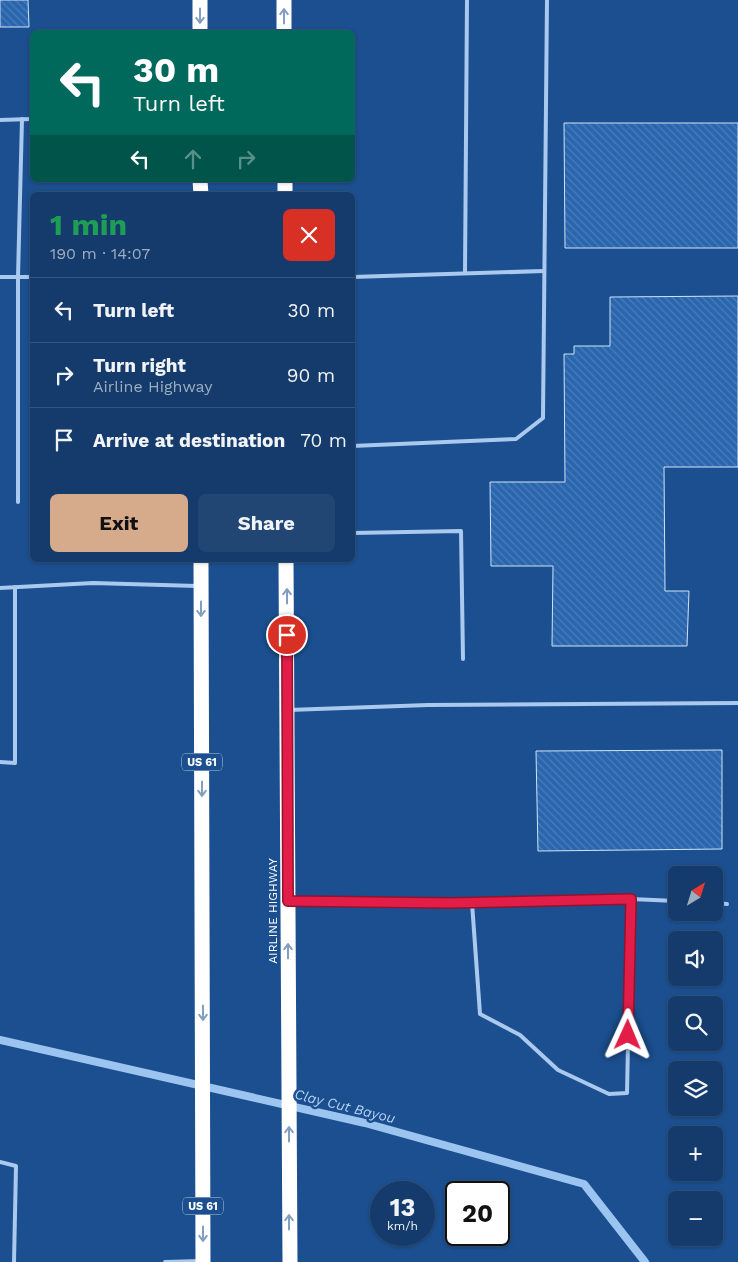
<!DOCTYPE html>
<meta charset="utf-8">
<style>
body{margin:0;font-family:"Work Sans",sans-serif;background:#214673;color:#f1f3f6;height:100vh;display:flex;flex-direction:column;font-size:19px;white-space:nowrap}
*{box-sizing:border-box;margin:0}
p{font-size:16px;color:#9dadc1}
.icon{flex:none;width:28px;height:28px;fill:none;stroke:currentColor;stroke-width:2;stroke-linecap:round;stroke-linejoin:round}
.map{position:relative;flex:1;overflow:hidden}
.side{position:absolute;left:30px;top:192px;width:325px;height:370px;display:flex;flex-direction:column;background:#143b6b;border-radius:8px;box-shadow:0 1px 4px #0004,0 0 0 1px #33557e}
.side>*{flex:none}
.banner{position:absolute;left:30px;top:30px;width:325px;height:152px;border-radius:8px;box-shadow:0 1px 4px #0004,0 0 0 1px #33557e;background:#00695c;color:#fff;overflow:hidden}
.needle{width:32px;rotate:38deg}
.controls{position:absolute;left:668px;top:866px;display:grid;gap:10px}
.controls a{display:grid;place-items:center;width:55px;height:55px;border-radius:8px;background:#143b6b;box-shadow:0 1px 4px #0004,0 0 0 1px #33557e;font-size:25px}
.speed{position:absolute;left:370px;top:1181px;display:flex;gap:10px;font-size:25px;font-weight:700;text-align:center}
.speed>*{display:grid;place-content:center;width:65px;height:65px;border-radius:50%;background:#143b6b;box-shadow:0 1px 4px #0004,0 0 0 1px #33557e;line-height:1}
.speed small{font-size:12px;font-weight:400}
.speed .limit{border:2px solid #111;border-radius:8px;background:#fff;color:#111}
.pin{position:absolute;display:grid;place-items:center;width:42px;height:42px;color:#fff;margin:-21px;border:2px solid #fff;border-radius:50%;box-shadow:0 1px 5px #0007}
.me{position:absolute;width:55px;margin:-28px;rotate:1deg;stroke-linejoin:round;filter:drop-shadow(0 0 4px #0008)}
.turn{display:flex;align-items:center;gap:18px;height:105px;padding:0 20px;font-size:22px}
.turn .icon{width:65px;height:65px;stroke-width:2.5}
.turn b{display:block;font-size:35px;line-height:42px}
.lanes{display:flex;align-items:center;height:48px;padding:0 20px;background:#0003;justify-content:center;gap:25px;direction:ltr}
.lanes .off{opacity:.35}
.round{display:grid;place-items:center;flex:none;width:52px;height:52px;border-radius:8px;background:#214673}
.summary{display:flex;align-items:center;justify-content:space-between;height:85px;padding:0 20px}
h1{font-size:30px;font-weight:700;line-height:38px;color:#1e9e55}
.primary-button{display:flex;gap:10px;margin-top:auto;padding:10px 20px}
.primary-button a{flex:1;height:58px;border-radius:8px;background:#d6ab8b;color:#111;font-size:20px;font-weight:700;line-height:58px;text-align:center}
.primary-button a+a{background:#214673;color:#f1f3f6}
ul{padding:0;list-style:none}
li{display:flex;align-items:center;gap:15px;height:65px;padding:0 20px;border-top:1px solid #33557e}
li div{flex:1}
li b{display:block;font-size:19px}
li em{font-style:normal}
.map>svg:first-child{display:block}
</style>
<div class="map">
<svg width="738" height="1262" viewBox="0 0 738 1262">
<defs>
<pattern id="building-back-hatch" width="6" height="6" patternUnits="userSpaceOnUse" patternTransform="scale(1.25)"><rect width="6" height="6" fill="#2a66ad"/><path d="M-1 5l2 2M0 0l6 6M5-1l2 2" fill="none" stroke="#4a7db9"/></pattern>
</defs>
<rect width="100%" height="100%" fill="#1b4f8f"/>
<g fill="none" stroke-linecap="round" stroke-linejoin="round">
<!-- stream -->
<polyline stroke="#9cc4f0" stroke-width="8" points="0,1040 365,1123 584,1184 645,1262"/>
</g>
<!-- building -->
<g fill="url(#building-back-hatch)" stroke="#cfe3fa">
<polygon points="0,0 28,0 29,27 0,27"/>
<polygon points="564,123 738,123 738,248 565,248"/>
<polygon points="738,296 738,467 664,467 665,591 689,591 687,646 552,646 553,566 491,566 490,482 565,482 564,354 574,354 574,346 610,346 610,297"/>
<polygon points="722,750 722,849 538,851 536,751"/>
</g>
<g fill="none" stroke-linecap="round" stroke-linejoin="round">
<!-- lane -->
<g stroke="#a9c9ee" stroke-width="4">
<polyline points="0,120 32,119"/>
<polyline points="465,273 467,0"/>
<polyline points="0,277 32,277"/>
<polyline points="352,277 544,271"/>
<polyline points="352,446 516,439 543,418 547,0"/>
<polyline points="18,502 18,277 22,119"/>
<polyline points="352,533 461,531 463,659"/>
<polyline points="0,588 93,583 197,586"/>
<polyline points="289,710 428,705 738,703"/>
<polyline points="0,762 15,763 15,587"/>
<polyline points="293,901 450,903 631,899 676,901"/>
<polyline points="472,903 480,1014 520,1035 558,1070 609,1094 627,1093 631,899"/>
<polyline points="714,903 727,904"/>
<polyline points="0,1162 16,1166 14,1262"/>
<polyline points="165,1262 201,1261"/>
</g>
<!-- highway -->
<g stroke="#fff" stroke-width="15">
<polyline points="200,0 200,32"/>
<polyline points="284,0 284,32"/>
<polyline points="200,180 201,195"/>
<polyline points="285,180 285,195"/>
<polyline points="201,560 203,1262"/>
<polyline points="286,560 290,1262"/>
</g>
</g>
<!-- one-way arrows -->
<defs><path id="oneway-shaft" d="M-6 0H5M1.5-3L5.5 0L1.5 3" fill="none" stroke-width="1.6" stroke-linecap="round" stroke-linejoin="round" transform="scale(1.25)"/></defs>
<g stroke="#829ec1">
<use href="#oneway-shaft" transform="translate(200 16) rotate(90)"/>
<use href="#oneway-shaft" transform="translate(284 16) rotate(-90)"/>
<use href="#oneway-shaft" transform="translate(287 596) rotate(-90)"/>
<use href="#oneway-shaft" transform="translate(201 609) rotate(90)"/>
<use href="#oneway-shaft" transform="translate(202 789) rotate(90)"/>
<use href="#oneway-shaft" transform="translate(288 951) rotate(-90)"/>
<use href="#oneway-shaft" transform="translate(203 1013) rotate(90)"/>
<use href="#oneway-shaft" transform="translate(289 1134) rotate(-90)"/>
<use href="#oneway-shaft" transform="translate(289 1222) rotate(-90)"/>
<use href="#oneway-shaft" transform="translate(203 1234) rotate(90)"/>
</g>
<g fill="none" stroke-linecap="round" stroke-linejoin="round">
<defs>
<polyline id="route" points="287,635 288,901 450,903 631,899 628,1035"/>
</defs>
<!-- route casing -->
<use href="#route" stroke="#92132f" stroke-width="12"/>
<!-- route -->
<use href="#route" stroke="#e11d48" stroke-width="9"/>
</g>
<g text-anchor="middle" stroke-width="5" stroke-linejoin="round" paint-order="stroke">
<!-- shield labels -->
<g fill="#1b4f8f" stroke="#bbcadd" stroke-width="1">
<rect x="182" y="753.5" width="40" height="17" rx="4"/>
<rect x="183" y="1197.5" width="40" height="17" rx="4"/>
</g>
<g font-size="11" font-weight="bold" fill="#fff">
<text x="202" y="766">US 61</text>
<text x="203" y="1210">US 61</text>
</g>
<!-- street labels -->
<g font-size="12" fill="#fff" stroke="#1b4f8f">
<text transform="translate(273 911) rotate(-90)" y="4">AIRLINE HIGHWAY</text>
</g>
<!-- water labels -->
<g font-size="14" font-style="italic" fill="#b5d3f5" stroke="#1b4f8f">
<text transform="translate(345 1106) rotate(14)" y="5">Clay Cut Bayou</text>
</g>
</g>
</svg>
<div class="controls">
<a><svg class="needle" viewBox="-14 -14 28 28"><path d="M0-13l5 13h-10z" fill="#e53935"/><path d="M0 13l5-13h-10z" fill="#9dadc1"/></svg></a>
<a><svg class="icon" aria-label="sound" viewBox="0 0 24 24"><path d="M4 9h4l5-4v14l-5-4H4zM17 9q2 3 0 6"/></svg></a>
<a><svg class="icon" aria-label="search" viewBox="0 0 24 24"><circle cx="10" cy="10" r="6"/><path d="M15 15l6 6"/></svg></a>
<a><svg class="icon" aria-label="layers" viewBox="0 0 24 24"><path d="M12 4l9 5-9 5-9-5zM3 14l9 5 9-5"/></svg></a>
<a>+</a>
<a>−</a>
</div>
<div class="speed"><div>13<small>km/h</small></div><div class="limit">20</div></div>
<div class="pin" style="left:287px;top:635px;background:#d93025"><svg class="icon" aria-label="arrive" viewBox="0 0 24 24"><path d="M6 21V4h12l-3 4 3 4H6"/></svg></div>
<svg class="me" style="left:628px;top:1035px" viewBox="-20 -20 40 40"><path d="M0-17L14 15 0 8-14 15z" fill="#e11d48" stroke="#fff" stroke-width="4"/></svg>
<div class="banner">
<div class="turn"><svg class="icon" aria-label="left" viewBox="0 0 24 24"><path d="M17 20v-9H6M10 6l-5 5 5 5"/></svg><div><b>30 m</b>Turn left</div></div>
<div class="lanes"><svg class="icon" aria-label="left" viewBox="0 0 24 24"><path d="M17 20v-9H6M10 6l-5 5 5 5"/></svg><svg class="icon off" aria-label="ahead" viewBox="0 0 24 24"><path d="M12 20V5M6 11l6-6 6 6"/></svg><svg class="icon off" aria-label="right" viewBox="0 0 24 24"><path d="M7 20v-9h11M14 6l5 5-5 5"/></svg></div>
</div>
<section class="side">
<div class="summary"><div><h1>1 min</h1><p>190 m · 14:07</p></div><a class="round" style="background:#d93025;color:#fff"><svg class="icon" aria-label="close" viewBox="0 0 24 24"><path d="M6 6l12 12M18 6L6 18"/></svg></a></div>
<ul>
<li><svg class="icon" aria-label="left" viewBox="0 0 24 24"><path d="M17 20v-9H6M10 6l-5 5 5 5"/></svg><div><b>Turn left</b></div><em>30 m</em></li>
<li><svg class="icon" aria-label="right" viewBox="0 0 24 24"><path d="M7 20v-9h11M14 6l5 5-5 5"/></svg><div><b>Turn right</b><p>Airline Highway</p></div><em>90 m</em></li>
<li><svg class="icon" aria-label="arrive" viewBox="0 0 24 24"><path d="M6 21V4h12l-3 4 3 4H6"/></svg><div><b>Arrive at destination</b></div><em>70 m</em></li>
</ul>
<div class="primary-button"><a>Exit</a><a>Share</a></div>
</section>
</div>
